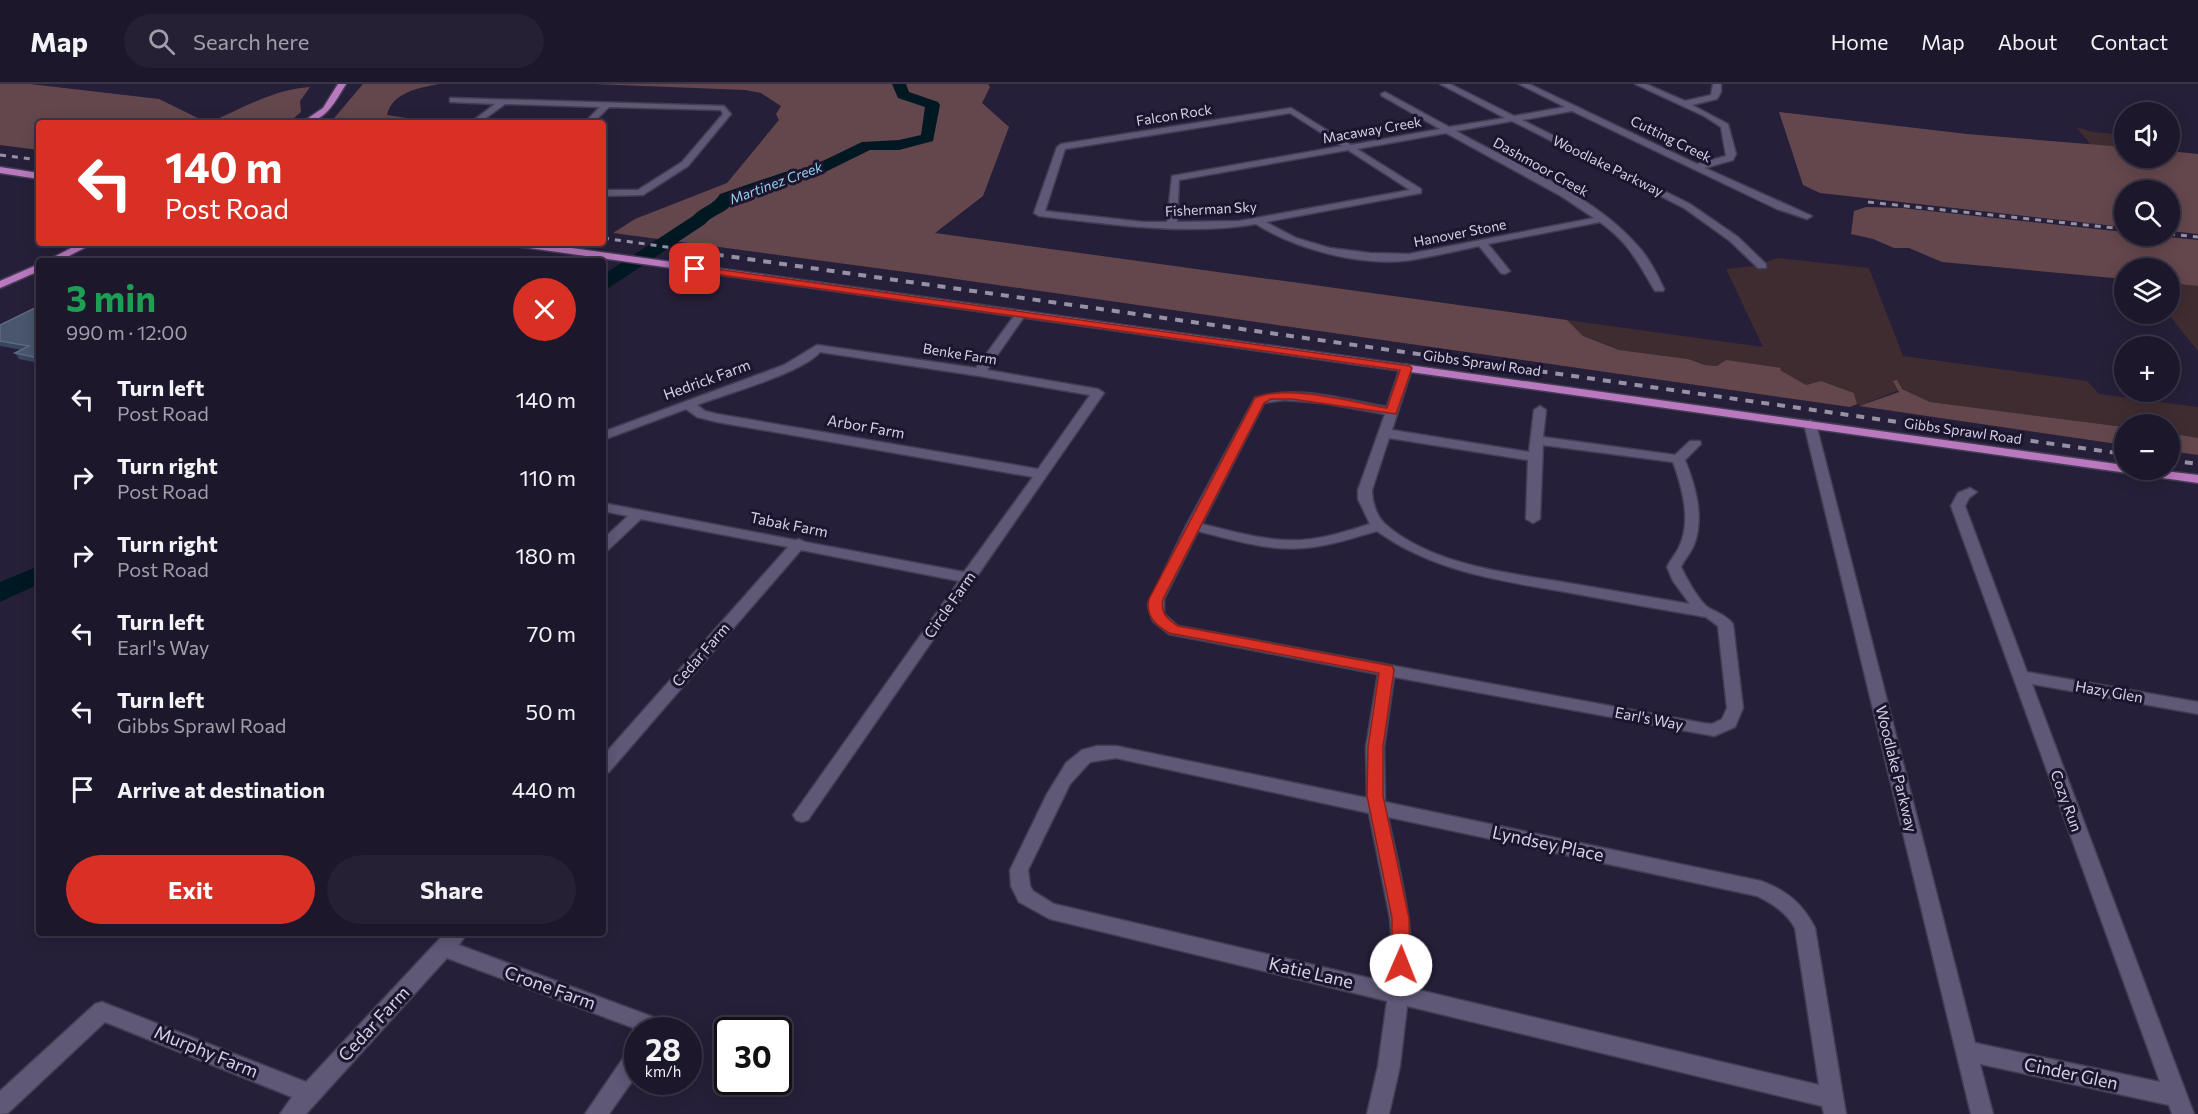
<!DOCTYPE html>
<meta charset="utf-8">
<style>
body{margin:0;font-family:Commissioner,sans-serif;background:#252033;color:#f1f3f6;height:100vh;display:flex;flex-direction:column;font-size:22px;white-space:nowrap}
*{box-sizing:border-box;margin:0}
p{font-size:20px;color:#a09fa9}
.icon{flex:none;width:33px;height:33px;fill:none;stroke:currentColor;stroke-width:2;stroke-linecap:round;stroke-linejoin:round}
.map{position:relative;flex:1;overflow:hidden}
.side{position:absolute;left:36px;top:174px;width:570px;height:678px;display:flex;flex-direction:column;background:#1c172b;border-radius:6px;box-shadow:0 3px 15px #0003,0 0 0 2px #3a3647}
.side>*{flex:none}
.hud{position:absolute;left:36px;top:36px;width:570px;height:126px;border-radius:6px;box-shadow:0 3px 15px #0003,0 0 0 2px #3a3647;background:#d93025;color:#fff;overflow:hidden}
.buttons{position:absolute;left:2114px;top:18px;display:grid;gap:12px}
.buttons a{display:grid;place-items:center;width:66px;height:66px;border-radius:50%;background:#1c172b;box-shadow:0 3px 15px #0003,0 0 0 2px #3a3647;font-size:30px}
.speed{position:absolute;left:624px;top:933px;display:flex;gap:12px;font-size:30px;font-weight:700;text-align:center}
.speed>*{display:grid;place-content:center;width:78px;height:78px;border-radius:50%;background:#1c172b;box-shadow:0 3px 15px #0003,0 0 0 2px #3a3647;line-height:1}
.speed small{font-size:15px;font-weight:400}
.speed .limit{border:3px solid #111;border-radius:9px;background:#fff;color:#111}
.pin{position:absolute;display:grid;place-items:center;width:51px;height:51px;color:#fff;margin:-26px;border-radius:12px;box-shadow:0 3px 9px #0006}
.me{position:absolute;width:66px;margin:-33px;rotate:1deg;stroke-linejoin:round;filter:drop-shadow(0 0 4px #0008)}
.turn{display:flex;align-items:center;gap:21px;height:126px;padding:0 30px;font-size:27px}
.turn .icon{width:78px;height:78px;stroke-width:2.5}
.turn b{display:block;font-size:42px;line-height:51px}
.round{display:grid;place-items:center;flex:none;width:63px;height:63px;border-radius:32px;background:#252033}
.overview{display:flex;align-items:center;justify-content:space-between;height:102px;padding:0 30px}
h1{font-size:36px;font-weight:700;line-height:45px;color:#1e9e55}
.action{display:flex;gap:12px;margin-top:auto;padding:12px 30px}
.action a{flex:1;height:69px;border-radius:36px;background:#d93025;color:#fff;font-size:24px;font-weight:700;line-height:69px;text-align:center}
.action a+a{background:#252033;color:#f1f3f6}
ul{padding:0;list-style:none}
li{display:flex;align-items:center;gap:18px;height:78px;padding:0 30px}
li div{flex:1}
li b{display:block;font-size:22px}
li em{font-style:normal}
header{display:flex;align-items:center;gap:36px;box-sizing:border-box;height:84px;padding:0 30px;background:#1c172b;border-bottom:2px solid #3a3647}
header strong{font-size:28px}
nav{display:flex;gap:33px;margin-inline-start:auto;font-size:21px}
.search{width:420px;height:54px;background:#252033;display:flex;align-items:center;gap:15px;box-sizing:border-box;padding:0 21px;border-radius:33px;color:#a09fa9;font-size:22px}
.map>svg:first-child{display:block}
</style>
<header>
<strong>Map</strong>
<div class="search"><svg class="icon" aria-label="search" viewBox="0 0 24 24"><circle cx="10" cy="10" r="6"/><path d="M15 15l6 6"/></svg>Search here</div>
<nav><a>Home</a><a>Map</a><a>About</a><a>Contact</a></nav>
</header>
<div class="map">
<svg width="2198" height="1030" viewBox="0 0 2198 1030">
<rect width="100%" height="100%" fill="#261f39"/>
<!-- green -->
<g fill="#3f2c30">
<polygon points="2076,43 2093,48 2124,51 2124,63 2091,61"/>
<polygon points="1777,174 1869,184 1903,272 2087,297 2099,310 2198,323 2198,354 2169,349 2169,340 2124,340 2124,343 1930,318 1902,305 1861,321 1857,320 1854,309 1821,297 1806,301 1779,286 1705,281 1688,275 1619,266 1583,252 1567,236 1763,263 1726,185 1755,182"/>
<polygon points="2169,199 2198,202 2198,267 2168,230"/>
</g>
<!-- forest -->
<g fill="#64474d">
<path d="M0,0H30L159,15L208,39C241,25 274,5 310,3L300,17L301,28L288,39H39V66L0,61Z"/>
<path d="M363,0H439C419,4 392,8 387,31L414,35L411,39H330Z"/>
<polygon points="594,0 988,0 990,3 982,19 1009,43 983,112 935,149 1567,236 1583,252 1619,266 1688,275 1705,281 1717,282 1726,276 1781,284 1780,286 1806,301 1821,297 1854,309 1857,320 1850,323 921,190 613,149 635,135 727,99 779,36 776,30 781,22 761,9 745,6"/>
<polygon points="1779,28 1967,50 2124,63 2124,74 2169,74 2169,67 2198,70 2198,150 2169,147 2169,106 2124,106 2124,143 1820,109 1803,101"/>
<polygon points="1866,123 1902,124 2124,148 2124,152 2160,152 2198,156 2198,202 2169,199 2169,184 2124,184 2124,195 1942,178 1909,164 1894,164 1873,155 1851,150 1854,127"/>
<polygon points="1897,296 1902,305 1930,318 2124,343 2124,361 1859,322 1899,308 1893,297"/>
<polygon points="2169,349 2198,354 2198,371 2169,367"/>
</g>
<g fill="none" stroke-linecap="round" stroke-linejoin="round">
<!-- river -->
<g fill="#001822" fill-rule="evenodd">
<path d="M892,0H906L909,8L938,18L940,21L933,57L899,66H870L813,94L793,96L734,117C729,128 713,130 705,140L610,203L603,205V191L693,132C701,123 714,121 720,110L785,88L804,86L862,58L899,56L921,51L925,23L898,14Z"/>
<polygon points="39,482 39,500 0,518 0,498"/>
</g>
<defs>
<g id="minor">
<path d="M1440,0H1450L1514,32L1565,23L1519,0H1529L1697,80L1726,72L1721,43L1704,32L1635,0H1646L1685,17L1711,11L1713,0H1721V8L1717,15L1692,21L1728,40L1736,70L1733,76L1705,84L1812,132L1807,135L1777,125L1572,27L1522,36L1690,120L1738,153L1766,180V184H1758L1730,157L1684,124L1512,37L1456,47C1514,80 1590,109 1635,159C1648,172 1656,188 1664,205L1663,207H1655C1637,177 1630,160 1600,138L1488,160L1510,187L1505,190L1501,189L1479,162C1457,167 1434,172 1411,176C1362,183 1297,166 1256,140C1188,152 1108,140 1039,132L1034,129L1057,63L1061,60L1291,24L1351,61L1440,45L1382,12L1381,10L1385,8L1449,43L1505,34ZM1290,29L1342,62L1172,92L1167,138H1143L1045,127L1065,65ZM1446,49L1561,112L1594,134L1409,170L1370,169L1330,164L1296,154L1266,138L1421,109V105L1357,65ZM1348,66L1410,106L1239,137L1177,138L1179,96Z"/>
<polygon points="453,14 724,22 731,30 688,82 643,111 603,112 603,106 638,106 682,78 723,30 721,26 609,23 593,39 584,39 600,23 505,20 479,39 470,39 495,20 450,18 450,14"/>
<path d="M1021,227L1026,230L987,286L1098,305L1104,309L808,736L802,738L796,736L793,731L959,497L801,466L609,688L603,689V672L788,463L641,435L608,466L603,467V455L628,432L603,427V419L795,456L799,455L805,458L964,488L1033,393L717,338L697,333L686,325L603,356V348L784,281L817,261L976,284L1017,228ZM820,268L979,292L1090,311L1038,385L717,330L705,327L697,321C726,310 802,289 820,268Z"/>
<path d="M1406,280L1412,284L1392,346L1529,368L1534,326L1540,322L1546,326L1543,353L1675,371L1690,357H1700L1701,360L1685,376C1695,401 1704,431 1695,458C1692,468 1685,474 1681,483C1686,493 1699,518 1709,524C1718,529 1726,531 1733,540L1743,624L1735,643L1714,652L1394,593L1384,663L1385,718L1761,797C1786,806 1803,820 1815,844L1846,1030H1824L1822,1022L1407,922L1400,982L1389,1030H1367L1378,982L1387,917L1050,835L1019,818L1011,802L1010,786L1047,710L1066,679L1082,666L1097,662H1116L1367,714L1366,663L1378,590L1169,550L1153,537L1148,521L1186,442L1255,314C1296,300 1345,316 1387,323L1400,284ZM1284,316L1323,319L1385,330L1358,406V415L1370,440C1348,447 1326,454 1302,456C1268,458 1235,448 1202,440L1264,319ZM1389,354L1528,376L1526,435L1533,439L1540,435L1543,361L1673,378C1682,403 1692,437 1679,463C1676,470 1670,476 1667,483L1673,497L1690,520C1649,513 1609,506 1568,499C1509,489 1430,481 1384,439C1376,431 1372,417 1372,406ZM1198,447C1233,456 1268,467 1304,464C1329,462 1353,454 1377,447C1432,487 1501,497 1566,508C1613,517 1660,525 1706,533L1718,542L1727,624L1722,635L1712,640L1703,639L1178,542L1164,530V515ZM1116,674L1369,729L1390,834L1392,861L1390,899L1054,820L1033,807L1030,802L1028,786L1070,700L1090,678ZM1388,733L1757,812C1773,820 1786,828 1795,844L1819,1001L1410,904C1416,845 1400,790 1388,733Z"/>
<polygon points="1810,336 1816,340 1975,959 2160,998 1951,422 1958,409 1970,404 1977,408 1969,414 1965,422 2027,588 2198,618 2198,630 2032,600 2194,1030 2172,1030 2169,1021 1980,980 1993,1030 1971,1030 1804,340"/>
<polygon points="445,849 467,849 459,861 664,937 668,944 666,946 639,946 447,874 306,1030 280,1030 292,1013 105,938 8,1029 0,1030 0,1007 95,920 102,918 306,998"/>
<polygon points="638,961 638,989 609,1030 585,1030 630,964"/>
</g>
<g id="major">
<path d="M338,0H346C335,18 325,39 301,39L323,24Z"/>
<polygon points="0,83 39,89 39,95 0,89"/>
<polygon points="81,159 94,159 59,177 46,177"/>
<polygon points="510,159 536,159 2124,381 2124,386 2156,386 2198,391 2198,399 515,162"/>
<polygon points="39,180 39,187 0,204 0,197"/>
</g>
</defs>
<!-- minor casing -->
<use href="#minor" stroke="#423d53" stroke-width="3"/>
<!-- major casing -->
<use href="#major" stroke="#423d53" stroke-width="3"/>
<!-- minor -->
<use href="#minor" fill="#5f5876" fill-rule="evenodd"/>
<!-- major -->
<use href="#major" fill="#ba78bf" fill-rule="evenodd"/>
<!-- rail-far1 -->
<g stroke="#9691a5" stroke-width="3" stroke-dasharray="6 6" stroke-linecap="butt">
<polyline points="0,71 39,76"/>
<polyline points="1868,118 2124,145"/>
<polyline points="2169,150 2198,153"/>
<polyline points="603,154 695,167"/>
</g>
<!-- rail -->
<g stroke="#9691a5" stroke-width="4" stroke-dasharray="8 8" stroke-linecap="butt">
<polyline points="684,166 2124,370"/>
<polyline points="2169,376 2198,380"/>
</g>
</g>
<!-- wall -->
<polygon fill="#38465f" points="39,222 39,279 19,275 15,269 22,266 0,262 0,241"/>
<!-- building -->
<polygon fill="#49566d" stroke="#5f6980" stroke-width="1.5" points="39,222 39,274 15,269 29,262 0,257 0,241"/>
<!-- route -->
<path fill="#d93025" stroke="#8d1f18" stroke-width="1.5" d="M695,182L1410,282L1412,284L1396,330L1292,315H1271L1264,319L1163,515C1160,529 1167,535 1178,542L1392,582L1394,586L1383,663V712L1409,834L1410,881L1407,886L1401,889L1394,886L1392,881V834L1367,712L1368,663L1379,589L1169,549C1156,541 1145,532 1149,515L1255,314C1286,300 1352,318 1387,324L1400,286L692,187V183Z"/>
<g text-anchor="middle" stroke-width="6" stroke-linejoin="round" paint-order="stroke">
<!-- far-street labels -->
<g font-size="14" fill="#d5d2e3" stroke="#1c152f">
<text transform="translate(1174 31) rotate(-9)" y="5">Falcon Rock</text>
<text transform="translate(1372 46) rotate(-10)" y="5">Macaway Creek</text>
<text transform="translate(1671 55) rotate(26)" y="5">Cutting Creek</text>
<text transform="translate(1608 82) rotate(26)" y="5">Woodlake Parkway</text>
<text transform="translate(1541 83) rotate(29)" y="5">Dashmoor Creek</text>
<text transform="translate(1211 125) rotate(-3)" y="5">Fisherman Sky</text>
<text transform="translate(1460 149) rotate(-11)" y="5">Hanover Stone</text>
<text transform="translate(960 270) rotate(9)" y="5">Benke Farm</text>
<text transform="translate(1482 279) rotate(8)" y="5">Gibbs Sprawl Road</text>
<text transform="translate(1963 347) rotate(8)" y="5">Gibbs Sprawl Road</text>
</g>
<!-- far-water labels -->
<g font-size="14" font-style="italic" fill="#95d2ea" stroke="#1c152f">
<text transform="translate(776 99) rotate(-20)" y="5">Martinez Creek</text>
</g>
<!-- street labels -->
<g font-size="15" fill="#d5d2e3" stroke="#1c152f">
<text transform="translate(707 296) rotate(-20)" y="5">Hedrick Farm</text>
<text transform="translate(866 343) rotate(10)" y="5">Arbor Farm</text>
<text transform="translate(789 441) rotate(11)" y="5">Tabak Farm</text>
<text transform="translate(950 521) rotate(-55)" y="5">Circle Farm</text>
<text transform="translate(701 571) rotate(-49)" y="5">Cedar Farm</text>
<text transform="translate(2109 608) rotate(10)" y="5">Hazy Glen</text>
<text transform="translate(1649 635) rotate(11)" y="5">Earl's Way</text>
<text transform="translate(1896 685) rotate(76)" y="5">Woodlake Parkway</text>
<text transform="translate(2066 717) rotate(70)" y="5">Cozy Run</text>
</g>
<!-- near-street labels -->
<g font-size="18" fill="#d5d2e3" stroke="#1c152f">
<text transform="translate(1548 760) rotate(12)" y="6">Lyndsey Place</text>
<text transform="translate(1311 889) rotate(13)" y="6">Katie Lane</text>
<text transform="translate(550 904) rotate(20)" y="6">Crone Farm</text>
<text transform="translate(374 940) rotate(-47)" y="6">Cedar Farm</text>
<text transform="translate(206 968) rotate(22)" y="6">Murphy Farm</text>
<text transform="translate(2071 990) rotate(12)" y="6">Cinder Glen</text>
</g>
</g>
</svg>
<div class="buttons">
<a><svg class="icon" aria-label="sound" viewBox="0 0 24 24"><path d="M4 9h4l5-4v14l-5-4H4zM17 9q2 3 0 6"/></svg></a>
<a><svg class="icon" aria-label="search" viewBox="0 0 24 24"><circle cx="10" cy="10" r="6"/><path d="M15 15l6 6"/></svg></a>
<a><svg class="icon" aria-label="layers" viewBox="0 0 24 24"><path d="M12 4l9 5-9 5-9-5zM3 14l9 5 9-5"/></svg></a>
<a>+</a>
<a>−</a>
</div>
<div class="speed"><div>28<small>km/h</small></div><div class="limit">30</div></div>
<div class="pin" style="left:695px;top:185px;background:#d93025"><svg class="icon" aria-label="arrive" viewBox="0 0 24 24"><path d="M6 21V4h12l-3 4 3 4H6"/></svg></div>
<svg class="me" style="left:1401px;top:881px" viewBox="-20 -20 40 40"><circle r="19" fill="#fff"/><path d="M0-13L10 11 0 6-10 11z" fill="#d93025"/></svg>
<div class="hud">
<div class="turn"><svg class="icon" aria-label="left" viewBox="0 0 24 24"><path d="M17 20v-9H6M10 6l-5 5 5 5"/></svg><div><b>140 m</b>Post Road</div></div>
</div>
<section class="side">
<div class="overview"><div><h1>3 min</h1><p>990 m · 12:00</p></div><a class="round" style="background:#d93025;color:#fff"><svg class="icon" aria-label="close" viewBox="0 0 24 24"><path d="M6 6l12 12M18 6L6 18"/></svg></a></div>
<ul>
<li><svg class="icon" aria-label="left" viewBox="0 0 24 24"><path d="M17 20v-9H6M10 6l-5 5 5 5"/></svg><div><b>Turn left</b><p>Post Road</p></div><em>140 m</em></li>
<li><svg class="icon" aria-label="right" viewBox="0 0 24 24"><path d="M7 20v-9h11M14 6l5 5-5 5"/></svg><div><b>Turn right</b><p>Post Road</p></div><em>110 m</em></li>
<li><svg class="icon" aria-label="right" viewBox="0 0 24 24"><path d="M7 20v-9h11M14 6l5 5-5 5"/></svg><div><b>Turn right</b><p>Post Road</p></div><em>180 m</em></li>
<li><svg class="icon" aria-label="left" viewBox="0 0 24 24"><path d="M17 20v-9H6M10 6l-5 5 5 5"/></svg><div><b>Turn left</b><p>Earl's Way</p></div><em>70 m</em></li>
<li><svg class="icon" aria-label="left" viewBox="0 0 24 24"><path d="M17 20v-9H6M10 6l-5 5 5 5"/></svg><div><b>Turn left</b><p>Gibbs Sprawl Road</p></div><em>50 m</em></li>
<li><svg class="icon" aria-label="arrive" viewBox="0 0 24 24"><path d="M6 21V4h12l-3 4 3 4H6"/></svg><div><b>Arrive at destination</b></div><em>440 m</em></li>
</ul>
<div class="action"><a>Exit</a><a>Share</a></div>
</section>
</div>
